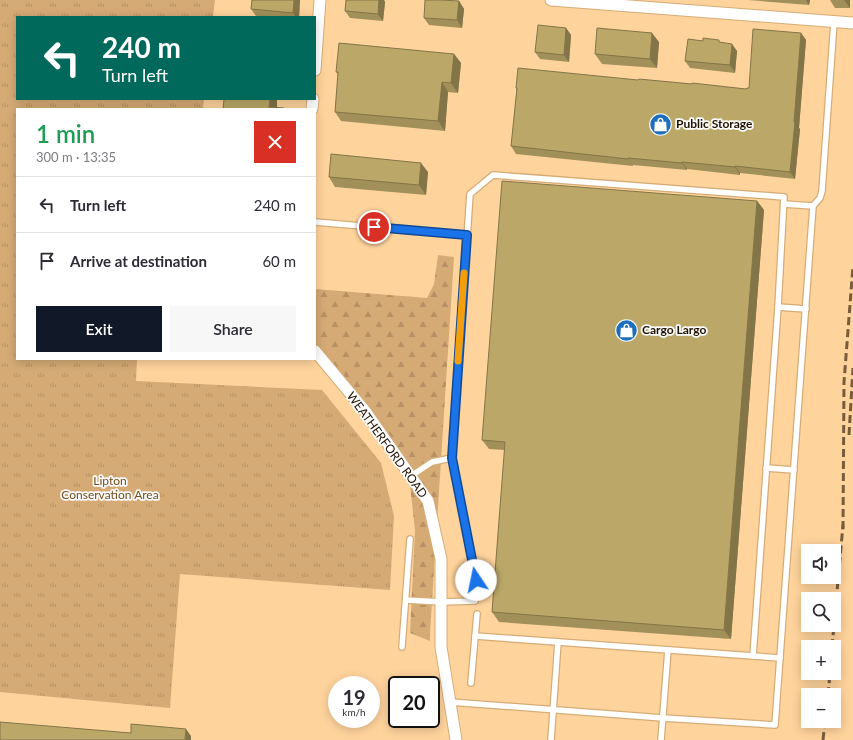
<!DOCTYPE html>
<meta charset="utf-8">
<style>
body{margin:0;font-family:Lato,sans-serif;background:#f7f7f7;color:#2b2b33;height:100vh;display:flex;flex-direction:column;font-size:15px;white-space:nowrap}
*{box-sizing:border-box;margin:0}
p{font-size:13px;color:#7c7c81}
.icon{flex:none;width:22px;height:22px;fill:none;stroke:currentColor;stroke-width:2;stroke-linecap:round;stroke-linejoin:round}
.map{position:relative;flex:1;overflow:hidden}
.panel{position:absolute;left:16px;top:108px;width:300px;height:252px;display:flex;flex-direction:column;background:#fff;border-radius:0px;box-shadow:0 2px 10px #0003}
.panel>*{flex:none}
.guide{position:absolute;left:16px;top:16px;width:300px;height:84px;border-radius:0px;box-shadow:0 2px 10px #0003;background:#00695c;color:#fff;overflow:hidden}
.controls{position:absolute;left:801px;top:544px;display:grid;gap:8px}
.controls a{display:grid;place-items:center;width:40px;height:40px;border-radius:0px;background:#fff;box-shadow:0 2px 10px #0003;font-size:20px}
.speed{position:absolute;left:328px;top:676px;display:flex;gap:8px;font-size:20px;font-weight:700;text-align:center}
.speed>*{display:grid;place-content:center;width:52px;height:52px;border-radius:50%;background:#fff;box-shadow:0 2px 10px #0003;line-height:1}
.speed small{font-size:10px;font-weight:400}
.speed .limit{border:2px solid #111;border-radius:6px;background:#fff;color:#111}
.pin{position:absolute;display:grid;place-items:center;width:34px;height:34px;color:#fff;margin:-17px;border:2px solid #fff;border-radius:50%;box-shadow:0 1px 4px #0007}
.me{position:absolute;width:44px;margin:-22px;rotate:349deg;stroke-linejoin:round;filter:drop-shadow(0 0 3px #0008)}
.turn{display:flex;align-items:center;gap:14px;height:84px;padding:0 20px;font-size:18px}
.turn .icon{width:52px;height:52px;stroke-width:2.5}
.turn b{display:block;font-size:28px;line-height:34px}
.round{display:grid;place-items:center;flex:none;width:42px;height:42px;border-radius:0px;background:#f7f7f7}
.head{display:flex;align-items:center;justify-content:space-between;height:68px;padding:0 20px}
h1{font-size:24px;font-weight:600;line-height:30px;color:#1e9e55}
.button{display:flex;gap:8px;margin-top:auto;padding:8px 20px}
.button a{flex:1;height:46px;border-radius:0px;background:#111827;color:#fff;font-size:16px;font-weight:600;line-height:46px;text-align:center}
.button a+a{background:#f7f7f7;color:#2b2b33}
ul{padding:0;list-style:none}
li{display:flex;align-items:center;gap:12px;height:56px;padding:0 20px;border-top:1px solid #e1e1e2}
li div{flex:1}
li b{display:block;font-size:15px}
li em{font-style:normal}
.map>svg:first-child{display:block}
</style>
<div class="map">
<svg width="853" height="740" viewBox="0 0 853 740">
<defs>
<pattern id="forest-firs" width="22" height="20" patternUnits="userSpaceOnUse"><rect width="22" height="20" fill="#d5aa75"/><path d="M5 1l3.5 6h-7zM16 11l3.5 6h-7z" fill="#b79163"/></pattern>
<pattern id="park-tufts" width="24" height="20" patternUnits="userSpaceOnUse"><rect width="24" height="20" fill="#d5aa75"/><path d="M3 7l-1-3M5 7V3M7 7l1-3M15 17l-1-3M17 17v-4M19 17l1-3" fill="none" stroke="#b79163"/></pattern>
</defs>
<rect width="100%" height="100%" fill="#ffd39c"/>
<!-- forest -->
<polygon fill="url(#forest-firs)" points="438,255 454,257 430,633 430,641 410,633 415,530 410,485 395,456 315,349 315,289 427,298 434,284"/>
<!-- park -->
<polygon fill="url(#park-tufts)" points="0,0 215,0 213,17 17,17 17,99 204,99 203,109 17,109 17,359 137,359 136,381 322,390 381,463 394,516 390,590 180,574 170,708 0,692"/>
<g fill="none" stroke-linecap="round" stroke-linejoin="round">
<defs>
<g id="service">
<polyline points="784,204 813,206"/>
<polyline points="315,222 467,235"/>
<polyline points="778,307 806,309"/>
<polyline points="766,468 794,470"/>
<polyline points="411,476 432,462 452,458"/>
<polyline points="406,600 441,602 475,601 476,580 452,458 470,194 493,175 784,197 778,307 753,656"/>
<polyline points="475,636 780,658"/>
<polyline points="402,647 410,539"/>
<polyline points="471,683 477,614"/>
<polyline points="450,702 663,718 775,725 813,206 820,198 822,191 834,22"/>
<polyline points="551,740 558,642"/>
<polyline points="661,740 668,650"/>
</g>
<g id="minor">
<polyline points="551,0 853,23"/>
<polyline points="315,70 320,0"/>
<polyline points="312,109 313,99"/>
<polyline points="315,351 365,411 428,501 441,559 441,647 456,740"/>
</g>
</defs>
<!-- service casing -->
<use href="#service" stroke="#d6ac76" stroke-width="8"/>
<!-- minor casing -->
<use href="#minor" stroke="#d6ac76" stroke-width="13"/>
<!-- service -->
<use href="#service" stroke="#fff" stroke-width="5.5"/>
<!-- minor -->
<use href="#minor" stroke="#fff" stroke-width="11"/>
<!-- rail -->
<g stroke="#785d3c" stroke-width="3" stroke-dasharray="8 4" stroke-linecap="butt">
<polyline points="849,435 853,368"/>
<polyline points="843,529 844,382 853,266"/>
<polyline points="834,625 843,525"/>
<polyline points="832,647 834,625"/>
<polyline points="828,695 830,673"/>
<polyline points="823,740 825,721"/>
</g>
</g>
<!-- wall -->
<g fill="#a19059">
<polygon points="252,0 300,0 299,17 267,17 256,16 251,9"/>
<polygon points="346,0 384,0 385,2 383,21 350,18 345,11"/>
<polygon points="748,0 810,0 809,5"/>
<polygon points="830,0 850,0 850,8 835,8"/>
<polygon points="459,1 464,9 462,28 429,25 424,18"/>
<polygon points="566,28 571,35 569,62 540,59 535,52"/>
<polygon points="801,33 806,40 799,128 800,129 795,179 740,173 740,175 687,169 687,170 633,165 633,166 516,154 511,146 517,89 516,88 638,80 746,89 749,88"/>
<polygon points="659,42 657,68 602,64 595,54"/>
<polygon points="721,43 737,51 735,73 690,68 685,61"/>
<polygon points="454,54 461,63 458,93 448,92 445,131 341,121 335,112 338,74 336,72"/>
<polygon points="428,172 426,195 335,187 329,177"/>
<polygon points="757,201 764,210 731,639 499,622 492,612 505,450 489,449 482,440"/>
</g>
<!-- shaded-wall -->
<g fill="#837548">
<polygon points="294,0 300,0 299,17 296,17 293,13"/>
<polygon points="379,0 384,0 385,2 383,21 378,14"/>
<polygon points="806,0 810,0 809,5"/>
<polygon points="844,0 850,0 850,8"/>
<polygon points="459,1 464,9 462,28 457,20"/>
<polygon points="566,28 571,35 569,62 564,55"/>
<polygon points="652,33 659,42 657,68 650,59"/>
<polygon points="801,33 806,40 799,128 800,129 795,179 790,172"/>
<polygon points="732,44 737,51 735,73 730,65"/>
<polygon points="454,54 461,63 458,93 451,83"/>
<polygon points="442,82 448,92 445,131 438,121"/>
<polygon points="270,99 277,99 277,109 269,107"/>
<polygon points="682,162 687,169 687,170 682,163"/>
<polygon points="421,163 428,172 426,195 419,185"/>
<polygon points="735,166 740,173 740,175 735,167"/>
<polygon points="757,201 764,210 731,639 724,630"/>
<polygon points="186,729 191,736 191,740 185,740"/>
</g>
<!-- building -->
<g fill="#bba767" stroke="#837548">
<polygon points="252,0 294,0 293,13 251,9"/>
<polygon points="346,0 379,0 378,14 345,11"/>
<polygon points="425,0 441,0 459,1 457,20 424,18"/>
<polygon points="538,25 566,28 564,55 535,52"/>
<polygon points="597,28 652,33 650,59 595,54"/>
<polygon points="753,29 801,33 794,122 795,122 790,172 735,166 735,167 682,162 682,163 628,158 628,159 511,146 517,88 516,88 518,68 638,80 639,79 692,84 692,83 746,89 747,88 749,88"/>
<polygon points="703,38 719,40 719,42 732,44 730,65 685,61 688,39 703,41"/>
<polygon points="339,43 454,54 451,83 442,82 438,121 335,112 338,72 336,72"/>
<polygon points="224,99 270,99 269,107 284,108 284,109 223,109"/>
<polygon points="331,154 421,163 419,185 329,177"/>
<polygon points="502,181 757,201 724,630 492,612 505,442 482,440"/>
<polygon points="0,722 131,733 131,724 186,729 185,740 0,740"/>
</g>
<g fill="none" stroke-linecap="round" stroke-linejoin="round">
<defs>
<polyline id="route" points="374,227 467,235 452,458 476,580"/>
</defs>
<!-- route casing -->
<use href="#route" stroke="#114b97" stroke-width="10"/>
<!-- route -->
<use href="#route" stroke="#1a73e8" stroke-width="7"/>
<!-- slow -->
<polyline stroke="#f59e0b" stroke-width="7" points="458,361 464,273"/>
</g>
<!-- icons -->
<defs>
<symbol id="shop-disc" viewBox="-11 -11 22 22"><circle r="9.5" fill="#1d6fbd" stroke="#fcfcfc"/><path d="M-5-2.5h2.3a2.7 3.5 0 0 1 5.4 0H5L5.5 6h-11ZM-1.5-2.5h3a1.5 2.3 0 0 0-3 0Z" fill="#fff"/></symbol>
</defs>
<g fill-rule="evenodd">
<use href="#shop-disc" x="648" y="112" width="25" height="25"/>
<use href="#shop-disc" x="614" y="318" width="25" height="25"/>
</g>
<g text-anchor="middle" stroke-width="3.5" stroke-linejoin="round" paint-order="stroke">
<!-- poi labels -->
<g font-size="12" font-weight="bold" fill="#221200" stroke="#fcfcfc" text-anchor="start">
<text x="676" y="128">Public Storage</text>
<text x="642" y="334">Cargo Largo</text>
</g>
<!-- street labels -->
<g font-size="12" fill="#221200" stroke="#fcfcfc">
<text transform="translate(387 445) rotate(54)" y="4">WEATHERFORD ROAD</text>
</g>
<!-- park labels -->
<g font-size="12" fill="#724e1d" stroke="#fcfcfc">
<text x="110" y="485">Lipton<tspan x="110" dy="14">Conservation Area</tspan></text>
</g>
</g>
</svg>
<div class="controls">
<a><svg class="icon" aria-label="sound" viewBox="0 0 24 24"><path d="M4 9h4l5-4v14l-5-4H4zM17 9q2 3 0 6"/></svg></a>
<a><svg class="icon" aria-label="search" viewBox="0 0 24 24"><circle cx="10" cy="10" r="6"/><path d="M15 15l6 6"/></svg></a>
<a>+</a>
<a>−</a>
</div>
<div class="speed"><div>19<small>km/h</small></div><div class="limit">20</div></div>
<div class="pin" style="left:374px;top:227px;background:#d93025"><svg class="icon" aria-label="arrive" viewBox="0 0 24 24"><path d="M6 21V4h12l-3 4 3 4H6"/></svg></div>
<svg class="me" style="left:476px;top:580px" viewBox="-20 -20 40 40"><circle r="19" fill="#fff"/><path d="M0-13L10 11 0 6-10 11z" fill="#1a73e8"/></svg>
<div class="guide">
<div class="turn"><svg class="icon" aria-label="left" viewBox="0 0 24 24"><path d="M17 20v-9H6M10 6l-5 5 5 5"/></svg><div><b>240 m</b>Turn left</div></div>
</div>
<section class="panel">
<div class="head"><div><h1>1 min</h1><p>300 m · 13:35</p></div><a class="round" style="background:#d93025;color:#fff"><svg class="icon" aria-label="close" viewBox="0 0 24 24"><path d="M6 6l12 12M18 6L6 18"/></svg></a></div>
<ul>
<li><svg class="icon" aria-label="left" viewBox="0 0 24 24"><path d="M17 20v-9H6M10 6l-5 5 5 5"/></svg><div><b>Turn left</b></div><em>240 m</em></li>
<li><svg class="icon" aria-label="arrive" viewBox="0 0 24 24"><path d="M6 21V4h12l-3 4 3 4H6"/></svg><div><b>Arrive at destination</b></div><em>60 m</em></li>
</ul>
<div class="button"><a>Exit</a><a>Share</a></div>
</section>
</div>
